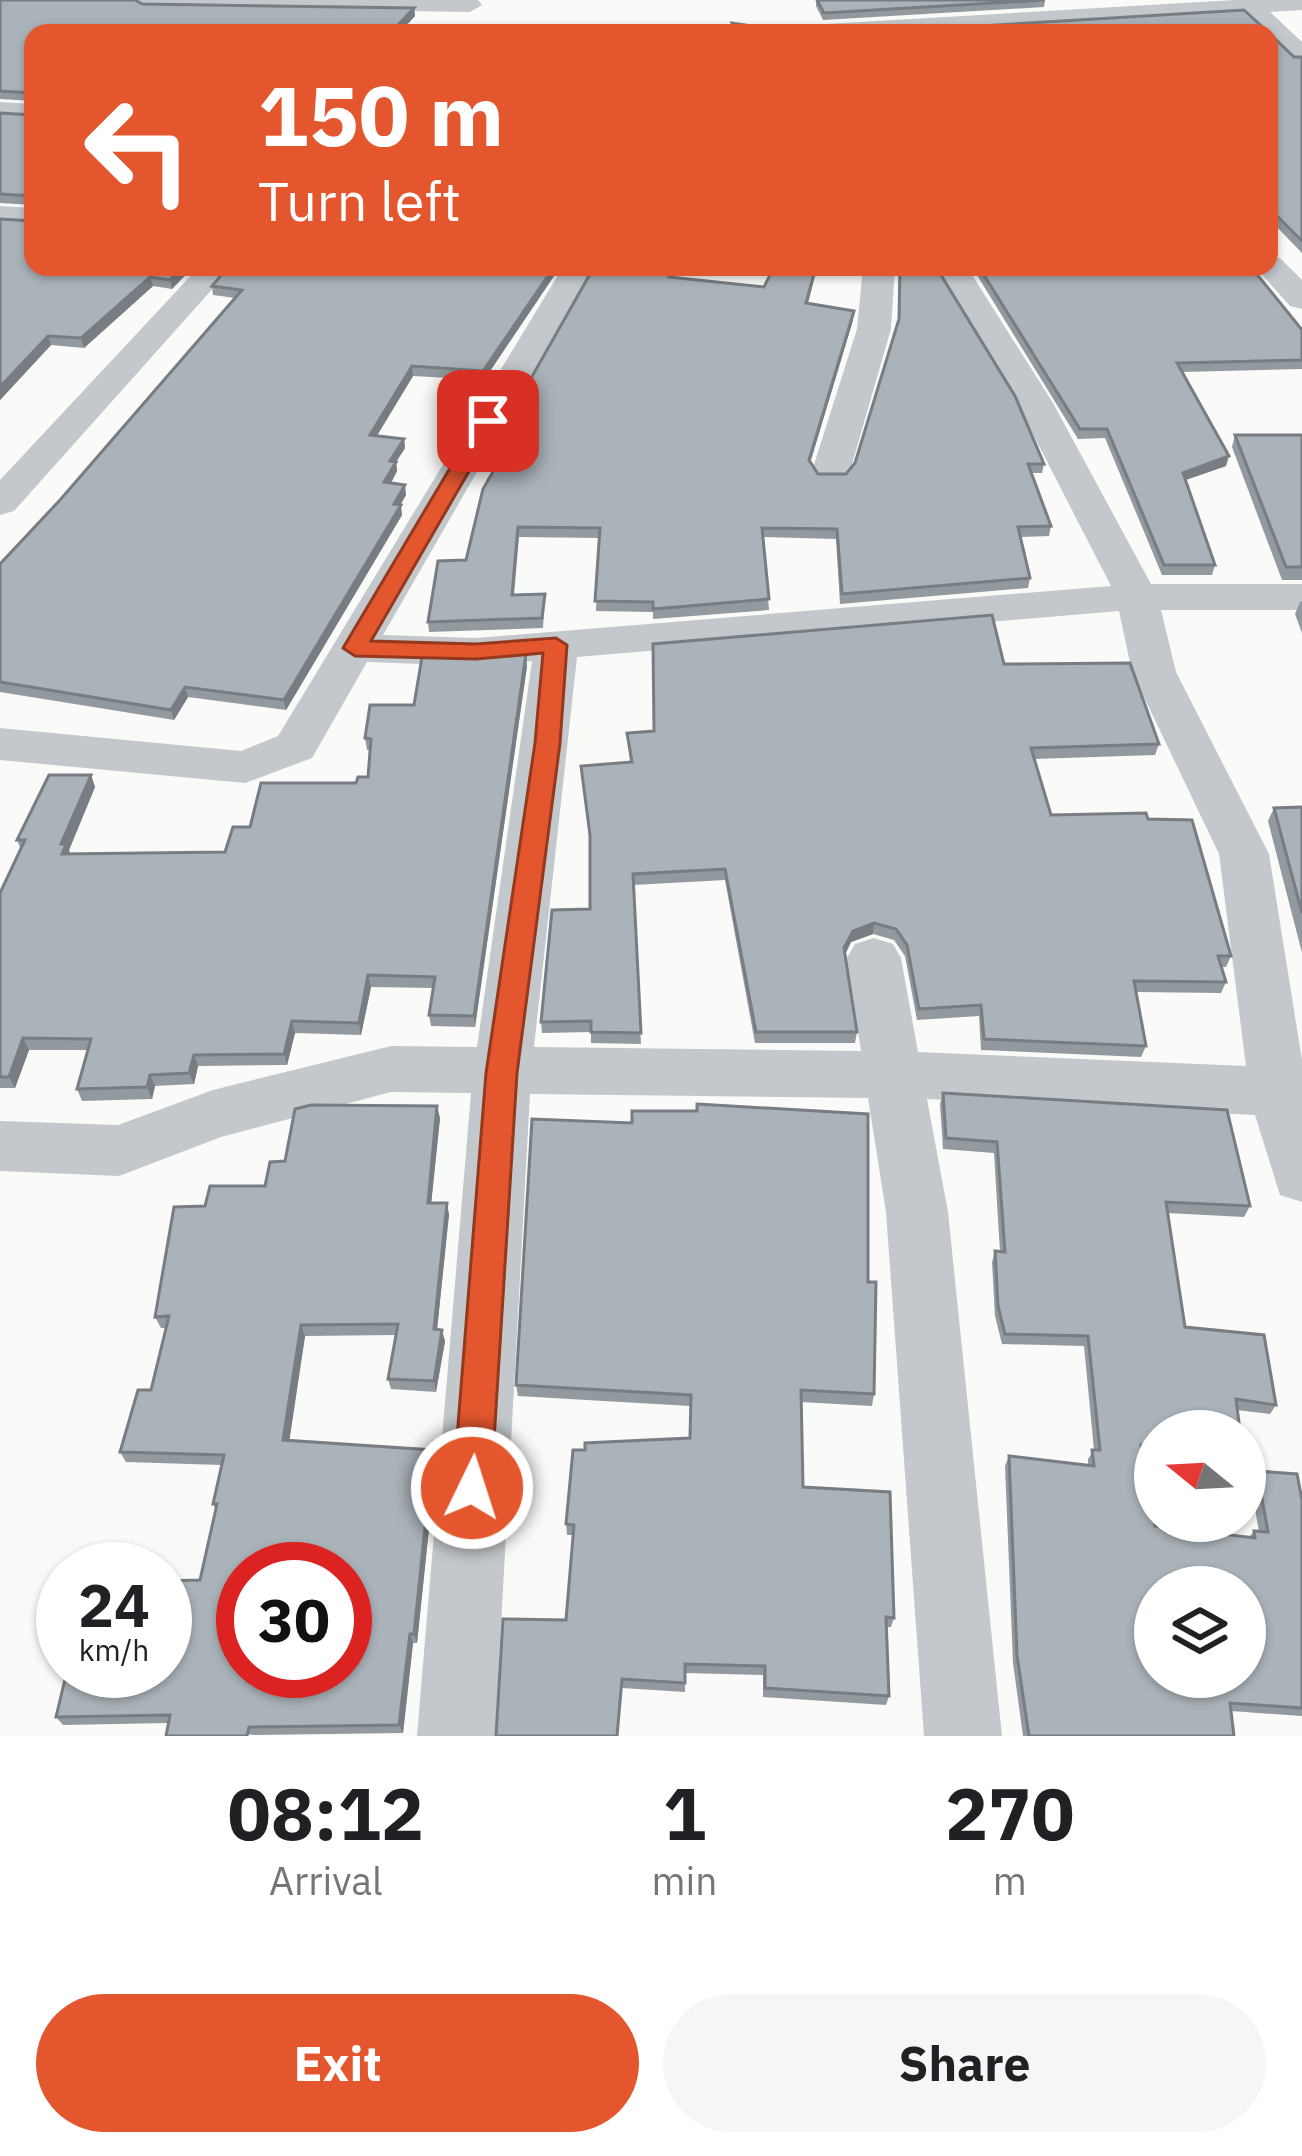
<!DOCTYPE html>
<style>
body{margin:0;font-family:"IBM Plex Sans",sans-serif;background:#f6f6f6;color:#202124;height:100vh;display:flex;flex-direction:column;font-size:45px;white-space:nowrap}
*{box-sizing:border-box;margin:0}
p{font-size:39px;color:#757577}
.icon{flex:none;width:66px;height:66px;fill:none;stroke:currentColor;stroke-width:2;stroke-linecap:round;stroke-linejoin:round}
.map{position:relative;height:1736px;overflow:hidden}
.panel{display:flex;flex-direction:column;background:#fff;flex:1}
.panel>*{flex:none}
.banner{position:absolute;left:24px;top:24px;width:1254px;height:252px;border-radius:24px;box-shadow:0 3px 9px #0004;background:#e4572e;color:#fff;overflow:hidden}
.needle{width:78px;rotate:288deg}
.buttons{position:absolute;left:1134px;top:1410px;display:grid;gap:24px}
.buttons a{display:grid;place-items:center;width:132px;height:132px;border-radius:50%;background:#fff;box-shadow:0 3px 9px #0004;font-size:60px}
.speed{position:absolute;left:36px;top:1542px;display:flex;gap:24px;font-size:60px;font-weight:700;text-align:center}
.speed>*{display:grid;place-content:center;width:156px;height:156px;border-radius:50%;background:#fff;box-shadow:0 3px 9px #0004;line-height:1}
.speed small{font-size:30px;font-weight:400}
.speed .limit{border:18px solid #d22;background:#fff;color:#111}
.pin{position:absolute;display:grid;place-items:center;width:102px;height:102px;color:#fff;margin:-51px;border-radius:24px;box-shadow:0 6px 18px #0006}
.me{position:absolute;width:132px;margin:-66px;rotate:4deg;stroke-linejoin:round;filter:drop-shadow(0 0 9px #0008)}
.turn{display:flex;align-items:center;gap:42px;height:252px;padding:0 36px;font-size:54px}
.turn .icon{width:156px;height:156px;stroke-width:2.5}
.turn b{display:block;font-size:84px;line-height:102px}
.eta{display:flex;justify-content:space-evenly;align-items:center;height:204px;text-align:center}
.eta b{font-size:72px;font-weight:700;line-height:84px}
.action{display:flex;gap:24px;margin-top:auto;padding:24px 36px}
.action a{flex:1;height:138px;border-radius:72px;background:#e4572e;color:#fff;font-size:48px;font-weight:700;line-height:138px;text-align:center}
.action a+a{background:#f6f6f6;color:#202124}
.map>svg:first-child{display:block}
</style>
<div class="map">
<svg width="1302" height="1736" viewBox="0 0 1302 1736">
<rect width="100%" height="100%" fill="#fafaf8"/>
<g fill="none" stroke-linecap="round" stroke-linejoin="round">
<!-- minor -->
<g fill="#c3c8cc" fill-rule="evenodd">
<polygon points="132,0 478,0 482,5 470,12 144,7"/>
<polygon points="1235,0 1302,0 1302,10 1270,12 1302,42 1302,62 1293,60 1244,13 914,33 780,33 792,26"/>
<polygon points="0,102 33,104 33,120 0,118"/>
<polygon points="0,206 33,208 33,226 0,224"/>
<polygon points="1269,256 1280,258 1302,280 1302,309 1290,306 1255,267 1269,267"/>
<polygon points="199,267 232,267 14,511 0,515 0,480"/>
<path d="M563,267H595L383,635L476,638L1111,586L1017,403L935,267H967L1053,403L1151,584H1302V610H1161L1176,672L1269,854L1302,1060V1202L1280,1195L1255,1115L927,1099L948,1212L1002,1736H924L886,1212L868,1098L530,1094L495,1736H417L471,1093L391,1092L221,1137L119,1176L0,1171V1121L118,1125L213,1090L391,1046L477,1047L532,661L476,666L367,662L312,758L245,783L0,760V728L241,751L278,736ZM1119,611L1132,672L1219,854L1246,1066L918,1052L901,958L893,944L874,938L855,944L847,958L861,1051L534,1047L577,657Z"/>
<polygon points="863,267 895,267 891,329 850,471 845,479 817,479 812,471 857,329"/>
</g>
</g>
<!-- wall -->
<g fill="#929a9f">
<polygon points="0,0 414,8 415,16 399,33 33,33 33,101 0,99"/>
<polygon points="816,0 1045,0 1044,7 823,20 816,6"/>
<polygon points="1269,33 1294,57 1302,57 1302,253 1269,219"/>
<polygon points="0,113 33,115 33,205 0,203"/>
<polygon points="0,219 33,267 193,267 172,289 153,286 84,348 51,345 0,400"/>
<polygon points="560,267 484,380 413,376 377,435 404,439 405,448 396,462 397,471 391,483 406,495 400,505 402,515 286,710 188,697 174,720 0,692 0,564 60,500 235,298 213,295 212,286"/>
<polygon points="774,267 817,267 808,304 853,320 810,462 818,474 846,474 855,463 898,322 899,267 936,267 1044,464 1042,473 1032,473 1051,526 1049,536 1021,537 1030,578 1028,588 840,604 836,539 763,537 769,610 653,619 653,612 596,611 599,538 519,537 514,595 545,594 543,628 429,632 428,622 466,560 523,421 514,420 513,410 673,277 764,287"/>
<polygon points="972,267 1251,267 1302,330 1302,369 1182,372 1226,466 1185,480 1215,565 1212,575 1162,575 1105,438 1078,439"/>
<polygon points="1235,435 1302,435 1302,580 1282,580 1232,447"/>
<polygon points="1302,601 1302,633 1295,614 1300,602"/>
<polygon points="1004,664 1159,744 1155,755 1034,759 1051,815 1148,819 1231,956 1226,967 1221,967 1226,982 1221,993 1136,992 1146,1046 1141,1057 981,1050 979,1016 917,1020 905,956 894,940 873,934 851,942 845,954 857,1032 855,1043 755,1043 725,880 633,885 641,1044 591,1043 591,1032 542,1033 541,1022 590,909 590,843 581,766 630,762 627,733 653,731"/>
<polygon points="527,666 475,1027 431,1026 429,1015 433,988 371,987 361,1035 295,1033 287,1065 198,1066 194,1084 155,1086 152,1099 82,1101 77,1089 88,1050 29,1050 15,1088 0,1088 0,893 21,850 17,840 91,775 95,787 69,850 70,854 225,852 250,827 368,777 370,750 367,750 365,738 414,705"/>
<polygon points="1302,807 1302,953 1268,821 1274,808"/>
<polygon points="943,1093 1250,1206 1244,1217 1167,1213 1185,1327 1276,1405 1270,1414 1237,1410 1155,1431 1155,1456 1143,1455 1155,1526 1249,1537 1254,1531 1259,1532 1250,1480 1257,1471 1302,1500 1302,1716 1231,1711 1234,1736 1023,1736 1013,1663 1005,1466 1009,1456 1088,1466 1088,1459 1094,1450 1084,1346 1002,1344 995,1316 992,1262 995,1251 1000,1252 994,1153 943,1149 940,1104"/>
<polygon points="440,1118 431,1203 449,1214 437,1329 445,1341 436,1392 391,1389 388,1379 396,1335 305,1336 289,1440 433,1450 436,1461 417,1643 413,1643 403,1733 254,1735 168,1723 63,1725 56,1717 200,1580 216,1510 213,1504 222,1465 126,1462 120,1452 151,1390 166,1328 161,1328 155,1317 205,1206 265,1186 285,1161"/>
<polygon points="868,1282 874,1394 872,1406 801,1402 803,1487 894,1618 891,1627 886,1627 889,1696 886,1705 763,1697 763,1675 685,1673 685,1692 622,1688 618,1736 566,1620 573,1535 567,1535 566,1524 585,1450 690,1438 690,1406 518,1396 516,1385"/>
</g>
<!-- shaded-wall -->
<g fill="#777d82">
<polygon points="414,8 415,16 399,33 394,33 399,24"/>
<polygon points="182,267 193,267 172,289 170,280"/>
<polygon points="554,267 560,267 484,380 483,371"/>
<polygon points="150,277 153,286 84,348 81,338"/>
<polygon points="854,311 853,320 808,470 809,460"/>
<polygon points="48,336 51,345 0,400 0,387"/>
<polygon points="412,366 413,376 372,444 370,435"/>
<polygon points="404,439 405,448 396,462 397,471 386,492 384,482 390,461"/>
<polygon points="1229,456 1226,466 1180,482 1183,473"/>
<polygon points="405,485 406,495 395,514 394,504"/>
<polygon points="401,505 402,515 286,710 284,700"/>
<polygon points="526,654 527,666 475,1027 474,1016"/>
<polygon points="185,687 188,697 174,720 171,710"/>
<polygon points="91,775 95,787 69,850 71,856 62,854 61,844"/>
<polygon points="874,923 873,934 851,942 843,959 844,948 853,931"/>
<polygon points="368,975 371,987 361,1035 359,1023"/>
<polygon points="292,1021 295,1033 287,1065 284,1054"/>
<polygon points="23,1038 29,1050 15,1088 9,1077"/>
<polygon points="194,1055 198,1066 194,1084 189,1073"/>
<polygon points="150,1075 155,1086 152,1099 147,1087"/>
<polygon points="437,1106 440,1118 430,1215 428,1203"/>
<polygon points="447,1203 449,1214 436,1340 434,1329"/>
<polygon points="301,1325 305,1336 288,1450 283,1440"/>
<polygon points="442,1330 445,1341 436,1392 434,1381"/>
<polygon points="433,1450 436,1461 417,1643 414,1634"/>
<polygon points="410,1634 413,1643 403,1733 399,1725"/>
</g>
<!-- building -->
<g fill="#aab3b9" stroke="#777d82" stroke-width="3" fill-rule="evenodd">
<polygon points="0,0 135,0 142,4 414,8 399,24 394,33 33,33 33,93 0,91"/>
<polygon points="817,0 1045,0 824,13"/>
<polygon points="1244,10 1269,33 736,33 732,23 780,30 915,30"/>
<polygon points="1269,33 1294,57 1302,57 1302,241 1269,208"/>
<polygon points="0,113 33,115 33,196 0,194"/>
<polygon points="0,219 33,221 33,267 182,267 170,280 150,277 81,338 48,336 0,387"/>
<polygon points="228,267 554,267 483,371 412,366 370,435 404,439 390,461 396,462 384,482 405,485 394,504 401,505 284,700 185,687 171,710 0,682 0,564 60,500 242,290 212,286"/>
<polygon points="594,267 673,267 669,277 764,287 774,267 816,267 806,303 854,311 809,460 818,474 846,474 855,463 899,319 900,267 936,267 1015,396 1044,464 1028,464 1051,526 1018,527 1030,578 842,594 837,529 762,528 769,599 653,609 653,602 595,601 600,528 518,527 512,595 545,594 542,618 428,622 438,561 466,560 483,489 524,418 525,412 513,410"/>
<polygon points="979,267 1251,267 1302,330 1302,360 1177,363 1229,456 1183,473 1215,565 1164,565 1107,429 1080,429"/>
<polygon points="1235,435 1302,435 1302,567 1286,567"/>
<polygon points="992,615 1004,664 1130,663 1159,744 1031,748 1051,815 1146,813 1148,819 1192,820 1231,956 1218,956 1226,982 1134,981 1146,1046 984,1039 981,1005 919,1009 907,945 896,929 874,923 853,931 844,948 857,1032 756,1032 725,869 633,874 641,1033 591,1032 591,1021 541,1022 552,910 590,909 590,835 581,766 632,762 627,733 654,731 653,644"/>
<polygon points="526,654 474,1016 429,1015 435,977 368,975 359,1023 292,1021 284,1054 194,1055 189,1073 150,1075 147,1087 77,1089 91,1039 23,1038 9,1077 0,1077 0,893 25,840 17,840 49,775 91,775 61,844 66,844 62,854 225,852 233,827 250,827 261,783 356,783 358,777 368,777 371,739 365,738 370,705 414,705 422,657"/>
<polygon points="1302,807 1302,913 1274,808"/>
<path d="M943,1093L1227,1110L1250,1206L1166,1202L1185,1327L1264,1335L1276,1405L1236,1399L1240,1431H1155V1446L1141,1445L1155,1526L1255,1538L1254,1531L1268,1532L1257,1471L1297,1474L1302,1500V1708L1230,1703L1234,1736H1029L1017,1655L1009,1456L1094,1466L1092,1450H1100L1088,1336L1005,1334L998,1306L995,1251L1005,1252L997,1142L946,1138ZM1155,1587H1245V1677H1155Z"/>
<polygon points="697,1104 868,1114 868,1282 876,1282 874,1394 801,1390 803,1487 890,1492 894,1618 886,1617 889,1696 765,1688 765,1666 685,1664 685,1683 622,1679 617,1736 496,1736 503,1619 566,1620 574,1525 566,1524 573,1450 585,1450 585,1443 690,1438 691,1395 516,1385 532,1119 632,1123 632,1111 697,1111"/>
<path d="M311,1105L437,1106L428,1203H447L434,1329L442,1330L434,1381L388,1379L398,1324L301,1325L283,1440L433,1450L414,1634H410L399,1725L249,1727L247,1736H166L170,1715L56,1717L67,1671H165V1581L200,1580L217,1504H213L224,1455L120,1452L138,1390H151L169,1316L155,1317L174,1207L205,1206L210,1186H265L270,1162L285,1161L295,1109ZM243,1569H345V1671H243Z"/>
</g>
<!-- route -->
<polygon fill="#e4572e" stroke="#94391e" stroke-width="3" points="488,415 498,421 371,641 476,644 556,638 567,645 560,743 517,1073 491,1488 485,1501 472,1507 458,1501 453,1488 486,1073 535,743 543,653 476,659 355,656 343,648 478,421"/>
</svg>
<div class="buttons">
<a><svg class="needle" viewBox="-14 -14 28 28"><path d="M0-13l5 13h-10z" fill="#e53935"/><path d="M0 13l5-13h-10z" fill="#757577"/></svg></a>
<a><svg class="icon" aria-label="layers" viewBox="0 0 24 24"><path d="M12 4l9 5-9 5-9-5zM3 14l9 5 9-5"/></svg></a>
</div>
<div class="speed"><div>24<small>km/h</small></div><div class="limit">30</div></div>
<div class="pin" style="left:488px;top:421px;background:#d93025"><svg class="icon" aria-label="arrive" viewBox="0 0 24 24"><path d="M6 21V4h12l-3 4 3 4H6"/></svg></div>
<svg class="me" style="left:472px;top:1488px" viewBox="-20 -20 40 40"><circle r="17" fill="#e4572e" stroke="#fff" stroke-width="3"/><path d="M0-11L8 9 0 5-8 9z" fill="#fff"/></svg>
<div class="banner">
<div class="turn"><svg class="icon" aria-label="left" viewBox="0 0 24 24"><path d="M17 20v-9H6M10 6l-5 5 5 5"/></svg><div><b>150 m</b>Turn left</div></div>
</div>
</div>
<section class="panel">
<div class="eta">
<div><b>08:12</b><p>Arrival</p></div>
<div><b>1</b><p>min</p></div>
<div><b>270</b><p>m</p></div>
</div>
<div class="action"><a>Exit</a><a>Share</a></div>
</section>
